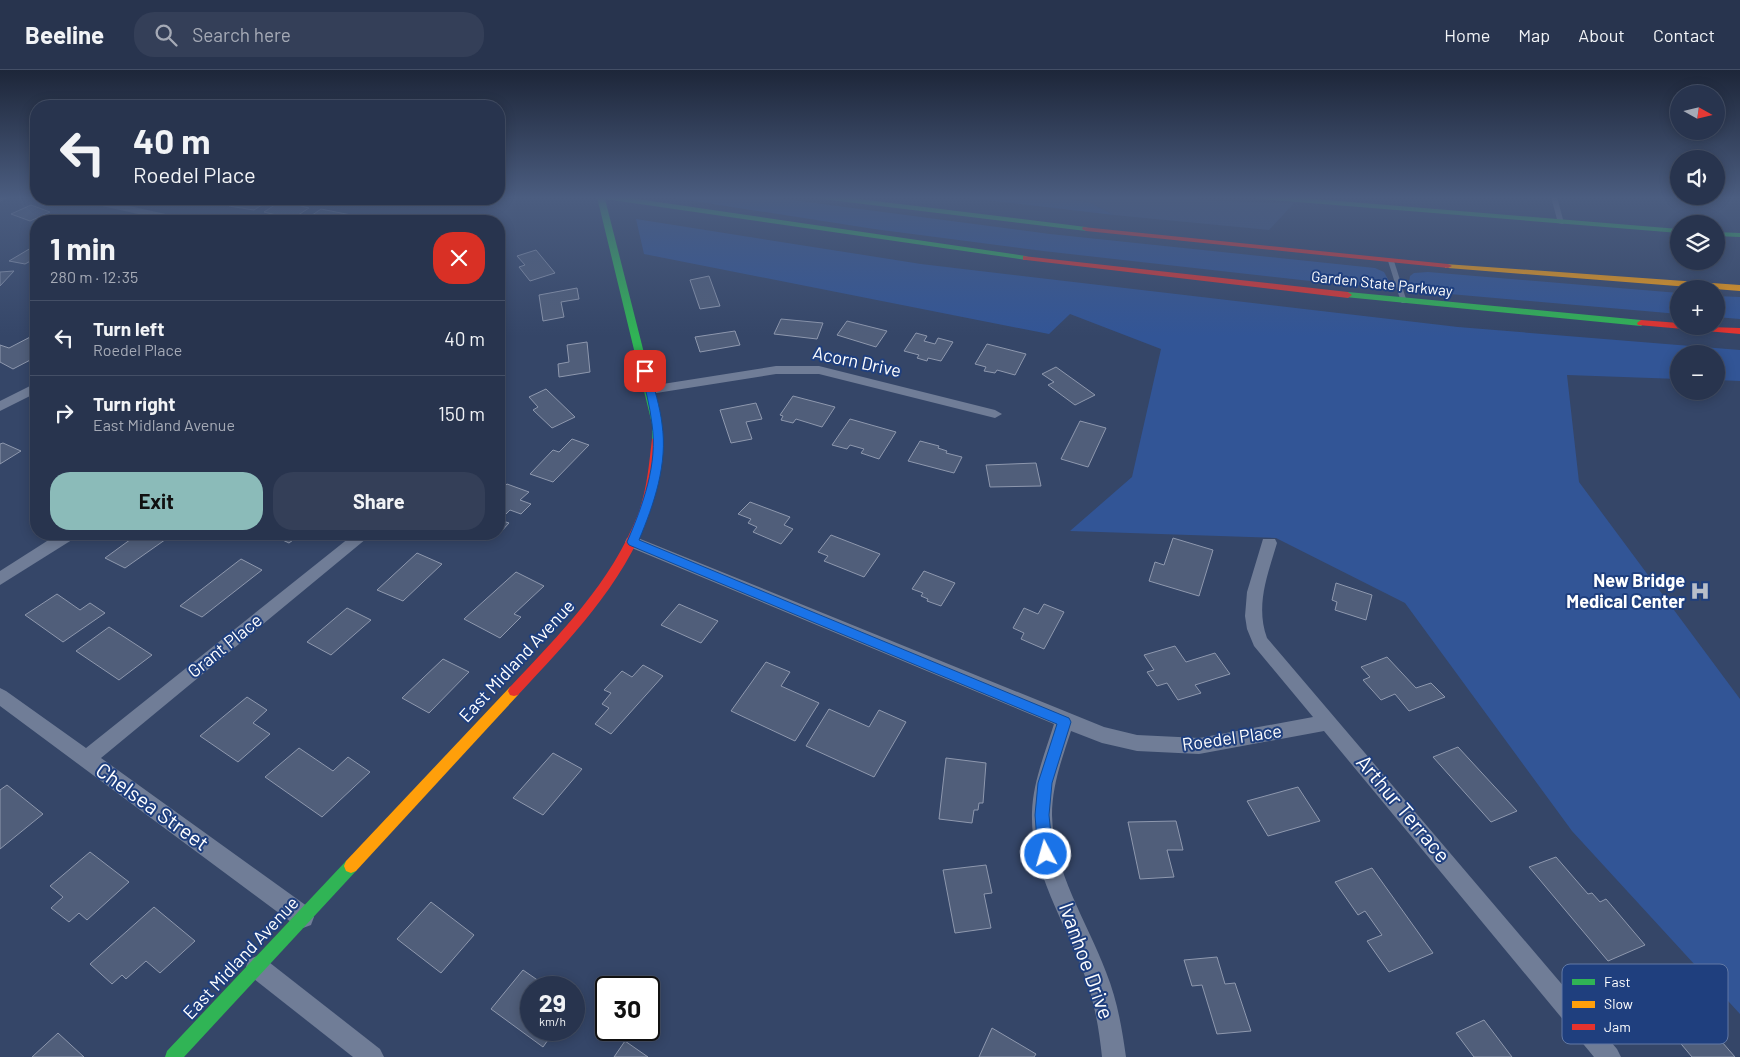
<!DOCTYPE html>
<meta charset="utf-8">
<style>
body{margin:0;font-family:Barlow,sans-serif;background:#343f58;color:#f1f3f6;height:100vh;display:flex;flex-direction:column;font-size:19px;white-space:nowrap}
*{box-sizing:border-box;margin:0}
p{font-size:16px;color:#a5aab6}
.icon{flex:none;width:28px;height:28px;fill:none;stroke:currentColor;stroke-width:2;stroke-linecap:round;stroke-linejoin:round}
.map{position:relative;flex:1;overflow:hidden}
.details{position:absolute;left:30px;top:145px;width:475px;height:325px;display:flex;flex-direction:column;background:#28344e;border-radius:20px;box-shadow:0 2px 12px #0003,0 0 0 1px #444f66}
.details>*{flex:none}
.top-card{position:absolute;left:30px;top:30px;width:475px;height:105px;border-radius:20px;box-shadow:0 2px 12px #0003,0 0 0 1px #444f66;background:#28344e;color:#f1f3f6;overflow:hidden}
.needle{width:32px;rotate:98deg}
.fabs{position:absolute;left:1670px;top:15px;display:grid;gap:10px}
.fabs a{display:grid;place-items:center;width:55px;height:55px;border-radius:50%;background:#28344e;box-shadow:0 2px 12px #0003,0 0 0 1px #444f66;font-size:25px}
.speed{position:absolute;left:520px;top:906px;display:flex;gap:10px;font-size:25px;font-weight:700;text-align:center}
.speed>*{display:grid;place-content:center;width:65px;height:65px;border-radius:50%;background:#28344e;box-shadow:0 2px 12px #0003,0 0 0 1px #444f66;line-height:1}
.speed small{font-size:12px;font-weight:400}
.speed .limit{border:2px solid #111;border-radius:8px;background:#fff;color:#111}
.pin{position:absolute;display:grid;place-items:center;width:42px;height:42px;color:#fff;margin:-21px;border-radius:10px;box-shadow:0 2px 8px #0006}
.me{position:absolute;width:55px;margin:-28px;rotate:354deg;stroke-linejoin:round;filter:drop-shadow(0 0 4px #0008)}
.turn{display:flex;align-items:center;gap:18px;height:105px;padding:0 20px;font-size:22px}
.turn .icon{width:65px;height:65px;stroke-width:2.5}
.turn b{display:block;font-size:35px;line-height:42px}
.round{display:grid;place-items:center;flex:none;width:52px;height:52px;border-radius:20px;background:#343f58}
.head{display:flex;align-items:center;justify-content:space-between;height:85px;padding:0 20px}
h1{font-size:30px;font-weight:700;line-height:38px}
.primary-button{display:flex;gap:10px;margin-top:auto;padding:10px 20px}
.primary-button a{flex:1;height:58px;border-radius:20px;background:#8bbbb9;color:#111;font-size:20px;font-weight:700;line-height:58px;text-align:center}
.primary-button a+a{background:#343f58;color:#f1f3f6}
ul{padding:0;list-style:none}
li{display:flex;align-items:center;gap:15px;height:75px;padding:0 20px;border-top:1px solid #444f66}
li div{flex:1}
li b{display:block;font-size:19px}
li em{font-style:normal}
header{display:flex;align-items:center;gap:30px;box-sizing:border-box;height:70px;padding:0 25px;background:#28344e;border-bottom:1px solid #444f66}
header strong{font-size:24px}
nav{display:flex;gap:28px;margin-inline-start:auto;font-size:18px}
.search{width:350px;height:45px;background:#343f58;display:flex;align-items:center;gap:12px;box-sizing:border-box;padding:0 18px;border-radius:20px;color:#a5aab6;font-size:19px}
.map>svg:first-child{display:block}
</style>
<header>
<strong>Beeline</strong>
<div class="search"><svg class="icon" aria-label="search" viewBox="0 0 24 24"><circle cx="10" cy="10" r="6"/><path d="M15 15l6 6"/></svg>Search here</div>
<nav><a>Home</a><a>Map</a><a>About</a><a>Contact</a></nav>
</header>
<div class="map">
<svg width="1740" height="987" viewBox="0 0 1740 987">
<rect width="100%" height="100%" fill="#354668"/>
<!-- green -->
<g fill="#325596">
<polygon points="668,127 769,127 1050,164 1375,198 1384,202 1390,213 1382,217 1328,213 1043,181 874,159"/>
<polygon points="959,127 1053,127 1089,132 1114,145"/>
<polygon points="636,149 921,194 1458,257 1740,280 1740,311 1716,310 1716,284 1679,284 1679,309 1567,305 1579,412 1740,629 1740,944 1572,761 1405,533 1276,468 1070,461 1132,407 1161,279 1070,244 1049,264 644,184"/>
<polygon points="1428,202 1679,223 1679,244 1427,222 1415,218 1409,212 1410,206 1414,203"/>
<polygon points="1716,226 1740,227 1740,249 1716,247"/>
</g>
<!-- water -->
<polygon fill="#3c5481" points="1053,127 1181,127 1216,131 1294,133 1269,160 1114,145 1089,132"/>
<!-- building -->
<g fill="#505e7a" stroke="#8e98ae">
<polygon points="240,129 258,129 268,131 254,140 229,136"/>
<polygon points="281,131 309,138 292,149 264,142"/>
<polygon points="31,135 50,142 30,151 11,144"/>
<polygon points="321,139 351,145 342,151 305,150"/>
<polygon points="36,175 36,188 25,194 9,191"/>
<polygon points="536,180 555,203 530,211 519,197 525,195 517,186"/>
<polygon points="14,201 0,216 0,202"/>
<polygon points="709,206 720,236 700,239 690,210"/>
<polygon points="577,218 579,229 561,232 564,247 543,251 539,225"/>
<polygon points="781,249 823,253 817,269 774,264"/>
<polygon points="847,251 887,261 876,277 837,265"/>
<polygon points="735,261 740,275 700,282 695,267"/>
<polygon points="916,263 927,266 924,271 935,274 938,268 953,272 941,291 928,288 927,291 917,288 919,285 904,281"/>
<polygon points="36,264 36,287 13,299 0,292 0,275 9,278"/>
<polygon points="587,272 590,302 559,307 558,294 569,292 567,275"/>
<polygon points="987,274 1026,284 1015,305 997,300 995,303 984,301 986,297 975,294"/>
<polygon points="1056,297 1095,325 1075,335 1048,315 1054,312 1042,304"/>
<polygon points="546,319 575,347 552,358 533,340 538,337 529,327"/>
<polygon points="793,326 835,337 822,357 796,349 793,353 781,350 783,346 780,345"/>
<polygon points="756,333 762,349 746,352 752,369 731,373 720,340"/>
<polygon points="850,349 896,362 879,389 861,383 864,379 850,375 847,379 832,375"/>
<polygon points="1080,351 1106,358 1088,397 1061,389"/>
<polygon points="572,369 589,375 553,412 530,404 553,380 559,382"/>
<polygon points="920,371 939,376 938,378 947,381 946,383 962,387 954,403 908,391"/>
<polygon points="3,373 21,381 0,394 0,374"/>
<polygon points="1036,393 1041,416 990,417 986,395"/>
<polygon points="507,414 529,422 520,430 531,434 521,444 510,440 500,450 509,453 499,464 499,421"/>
<polygon points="750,432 790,447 784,455 793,459 781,474 753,462 757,457 748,453 751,449 738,444"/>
<polygon points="138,464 163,464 169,467 125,498 105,488"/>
<polygon points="270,464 301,464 289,473"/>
<polygon points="831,465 880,484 864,507 824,491 828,486 818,482"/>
<polygon points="1173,468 1213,480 1199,526 1149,511 1155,492 1164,495"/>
<polygon points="417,483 442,494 403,531 377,520"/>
<polygon points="241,489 262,500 202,547 180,536"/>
<polygon points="924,501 955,513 941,536 927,531 928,529 921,526 923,523 912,519"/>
<polygon points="516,502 544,516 514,544 521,547 500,568 464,549"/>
<polygon points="1336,513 1372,525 1366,550 1335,540 1337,532 1332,530"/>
<polygon points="57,524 80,540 90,533 105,543 63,572 25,545"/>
<polygon points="679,534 718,551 701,573 661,555"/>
<polygon points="1044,534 1064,542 1044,579 1021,569 1024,563 1013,558 1024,538 1038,544"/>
<polygon points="347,538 371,550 331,585 307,572"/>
<polygon points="109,557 152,585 119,610 76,581"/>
<polygon points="1175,576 1186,592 1215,583 1230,604 1195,615 1201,623 1178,630 1167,613 1157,616 1147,602 1154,600 1144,585"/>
<polygon points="1387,587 1416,618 1431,613 1445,627 1409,641 1395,624 1381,630 1363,610 1370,607 1361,597"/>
<polygon points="443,589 469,602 429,643 402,628"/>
<polygon points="766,592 790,602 781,616 819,633 795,671 731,641"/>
<polygon points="643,595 663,606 611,664 595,654 609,638 602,634 611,623 604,620 622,601 632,607"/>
<polygon points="247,627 267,640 253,653 270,664 238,692 200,666"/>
<polygon points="829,639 869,657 879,640 906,652 874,707 806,676"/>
<polygon points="1458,677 1517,741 1491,752 1433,687"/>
<polygon points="299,678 333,701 348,687 370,702 322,747 265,707"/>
<polygon points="553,683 582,699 543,745 513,728"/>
<polygon points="946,688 986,693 983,733 979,733 978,740 974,740 972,753 939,749"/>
<polygon points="7,715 43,744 0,779 0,720"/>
<polygon points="1298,717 1320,751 1268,766 1247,731"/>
<polygon points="1176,751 1183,780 1167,780 1174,807 1140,809 1128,752"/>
<polygon points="90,782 129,812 87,850 79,843 69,852 51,838 63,827 50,816"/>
<polygon points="1556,787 1588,824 1592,823 1600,832 1606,829 1645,875 1608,891 1529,797"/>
<polygon points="986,795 992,823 984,824 991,858 955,863 943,800"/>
<polygon points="1372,798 1433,883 1389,902 1367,871 1382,865 1365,841 1358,845 1335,812"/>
<polygon points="431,832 474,865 441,903 397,869"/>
<polygon points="154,837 195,871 160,903 146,891 126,909 122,905 112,914 90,894"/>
<polygon points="1217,887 1225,914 1235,913 1251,961 1217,964 1202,915 1192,916 1184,890"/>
<polygon points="523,900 549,918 531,918 531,960 555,960 543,977 491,939"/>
<polygon points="1677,920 1735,987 1692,987 1647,933"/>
<polygon points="1484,950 1512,987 1474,987 1456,963"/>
<polygon points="992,958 1036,984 1034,987 979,987"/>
<polygon points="58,963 84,987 32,987"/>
<polygon points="625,971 648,987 614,987"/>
</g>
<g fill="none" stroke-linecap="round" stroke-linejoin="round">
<!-- lane -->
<g fill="#707d97" fill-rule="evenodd">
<polygon points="1551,127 1557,127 1564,153 1563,154 1558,153"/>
<polygon points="1672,127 1681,127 1678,129"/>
<polygon points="1391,189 1394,191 1407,232 1406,233 1402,233 1401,232 1388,191"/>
</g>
<!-- street -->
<g fill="#707d97" fill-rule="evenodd">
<polygon points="0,127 9,127 0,132"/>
<polygon points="79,129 97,129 184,148 190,151 170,151 84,132"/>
<polygon points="776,296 819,296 995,340 1002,344 995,348 819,304 776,304 650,324 643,320 650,316"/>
<polygon points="36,313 36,323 0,341 0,331"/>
<polygon points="58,464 77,464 75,468 0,515 0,501"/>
<polygon points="354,464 372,464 101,688 311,839 314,847 311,855 303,858 295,855 0,636 0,618 6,621 86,678"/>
<path d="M633,466L1104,657L1137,665L1199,668L1313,647L1254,576L1247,559L1245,546L1247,522L1263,469H1275L1277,473C1268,504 1255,535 1267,568L1617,979L1621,987H1594L1324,661L1199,684L1137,681L1102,673L1071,661C1062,688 1052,716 1052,745C1053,802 1087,851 1106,902C1117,929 1122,958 1126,987H1102C1099,958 1094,929 1083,901C1064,850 1030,799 1032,742C1033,712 1045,683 1054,654L627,476L625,472L627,468Z"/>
<polygon points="257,886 265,889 380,979 384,987 353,987 249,905 246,897 249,889"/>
</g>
<!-- fast -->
<g fill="#30b455" fill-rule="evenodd">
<polygon points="597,127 624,127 1026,186 1030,188 1026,190 605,129 662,354 662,369 657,372 652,369 652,354"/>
<polygon points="819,127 843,127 1086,157 1090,159 1086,161 822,129"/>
<polygon points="1257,127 1291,127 1679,159 1679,163 1260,129"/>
<polygon points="1716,162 1740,163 1740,167 1716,166"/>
<polygon points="1348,222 1641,250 1645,253 1641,256 1345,227 1345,223"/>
<polygon points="351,789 356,791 358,796 356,801 184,987 165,987 167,981 346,791"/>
</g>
<!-- slow -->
<g fill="#ff9f0a" fill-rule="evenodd">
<polygon points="1445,194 1740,215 1740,221 1448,198 1445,198"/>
<polygon points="514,616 518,617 520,621 518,625 356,801 351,803 346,801 344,796 346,791 510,617"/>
</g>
<!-- jam -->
<g fill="#e5322d" fill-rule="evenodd">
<polygon points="1083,157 1448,194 1452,196 1448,198 1086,161 1082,159"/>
<polygon points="1023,186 1348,222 1352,225 1348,228 1026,190 1023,190"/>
<polygon points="1641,250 1679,253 1679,256 1740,258 1740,264 1638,255 1637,253"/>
<path d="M657,366L662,369C660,394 658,420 649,444C623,515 569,570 518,625L514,626L510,625L508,621L510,617C559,565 612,512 638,444C647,420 649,394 652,369Z"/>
</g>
</g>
<!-- sky -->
<linearGradient id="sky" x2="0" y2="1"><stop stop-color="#1d2639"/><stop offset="0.48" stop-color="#4b5d80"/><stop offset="1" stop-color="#4b5d80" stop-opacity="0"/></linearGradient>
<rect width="1740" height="266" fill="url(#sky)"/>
<!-- route -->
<path fill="#1a73e8" stroke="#114b97" d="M645,298L650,301C654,319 660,336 662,354C668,394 654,434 639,470L1069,648L1071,652L1052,713L1049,745L1053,784L1051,788L1046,790L1041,788L1038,784L1035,745L1038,713L1057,654L629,475L627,472C643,435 658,394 652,354C650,336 645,318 641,301Z"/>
<!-- icons -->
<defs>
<symbol id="hospital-bare" viewBox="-9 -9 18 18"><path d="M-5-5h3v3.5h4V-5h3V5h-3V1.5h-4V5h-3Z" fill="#b8beca" stroke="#1f3f7e" stroke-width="2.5" paint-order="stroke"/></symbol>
</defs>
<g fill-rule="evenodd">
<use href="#hospital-bare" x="1686" y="507" width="28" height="28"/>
</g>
<g text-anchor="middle" stroke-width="4" stroke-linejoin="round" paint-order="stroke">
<!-- far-street labels -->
<g font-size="15" fill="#fff" stroke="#1f3f7e">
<text transform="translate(1382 214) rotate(6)" y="5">Garden State Parkway</text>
</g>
<!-- street labels -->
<g font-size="18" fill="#fff" stroke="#1f3f7e">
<text transform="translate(857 292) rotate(12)" y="6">Acorn Drive</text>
<text transform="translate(225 576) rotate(-39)" y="6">Grant Place</text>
<text transform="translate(517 591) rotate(-47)" y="6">East Midland Avenue</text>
<text transform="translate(1232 668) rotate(-8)" y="6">Roedel Place</text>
<text transform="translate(241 888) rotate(-47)" y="6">East Midland Avenue</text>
</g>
<!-- poi labels -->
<g font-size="18" font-weight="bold" fill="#fff" stroke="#1f3f7e" text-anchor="end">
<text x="1685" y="517">New Bridge<tspan x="1685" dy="21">Medical Center</tspan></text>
</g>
<!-- near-street labels -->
<g font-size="21" fill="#fff" stroke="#1f3f7e">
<text transform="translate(152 737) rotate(36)" y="7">Chelsea Street</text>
<text transform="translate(1403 739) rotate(50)" y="7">Arthur Terrace</text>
<text transform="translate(1086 891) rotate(70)" y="7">Ivanhoe Drive</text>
</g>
</g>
<!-- legend -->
<rect x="1562" y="894" width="166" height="80" rx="8" fill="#1f3f7e" stroke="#6279a5" stroke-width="1"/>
<rect x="1572" y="909" width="23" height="6" fill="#30b455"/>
<rect x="1572" y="931" width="23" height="7" fill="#ff9f0a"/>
<rect x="1572" y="954" width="23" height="6" fill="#e5322d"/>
<g font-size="14" fill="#fff">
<text x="1604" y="917">Fast</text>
<text x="1604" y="939">Slow</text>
<text x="1604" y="962">Jam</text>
</g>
</svg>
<div class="fabs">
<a><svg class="needle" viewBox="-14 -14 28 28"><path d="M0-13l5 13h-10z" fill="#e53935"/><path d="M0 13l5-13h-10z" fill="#a5aab6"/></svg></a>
<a><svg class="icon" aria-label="sound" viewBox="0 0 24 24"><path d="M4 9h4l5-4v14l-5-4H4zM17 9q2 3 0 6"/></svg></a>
<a><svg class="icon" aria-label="layers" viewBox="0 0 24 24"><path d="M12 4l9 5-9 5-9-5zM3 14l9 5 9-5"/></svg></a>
<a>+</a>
<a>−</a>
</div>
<div class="speed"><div>29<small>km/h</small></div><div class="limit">30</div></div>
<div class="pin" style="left:645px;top:301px;background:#d93025"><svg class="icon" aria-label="arrive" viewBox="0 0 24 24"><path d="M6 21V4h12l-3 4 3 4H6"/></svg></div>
<svg class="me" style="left:1046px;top:784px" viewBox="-20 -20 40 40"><circle r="17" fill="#1a73e8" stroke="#fff" stroke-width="3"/><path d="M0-11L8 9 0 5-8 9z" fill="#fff"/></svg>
<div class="top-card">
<div class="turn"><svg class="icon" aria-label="left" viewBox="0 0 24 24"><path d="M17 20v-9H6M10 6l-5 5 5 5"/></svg><div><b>40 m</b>Roedel Place</div></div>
</div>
<section class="details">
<div class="head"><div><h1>1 min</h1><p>280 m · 12:35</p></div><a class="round" style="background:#d93025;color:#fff"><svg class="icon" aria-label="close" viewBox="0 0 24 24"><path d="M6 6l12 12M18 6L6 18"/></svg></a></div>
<ul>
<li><svg class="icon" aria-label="left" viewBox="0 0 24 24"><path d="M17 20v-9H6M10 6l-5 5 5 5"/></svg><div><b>Turn left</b><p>Roedel Place</p></div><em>40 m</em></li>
<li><svg class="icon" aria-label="right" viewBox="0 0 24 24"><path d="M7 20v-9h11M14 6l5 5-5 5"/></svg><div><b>Turn right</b><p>East Midland Avenue</p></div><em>150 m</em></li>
</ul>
<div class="primary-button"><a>Exit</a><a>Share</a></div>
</section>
</div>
